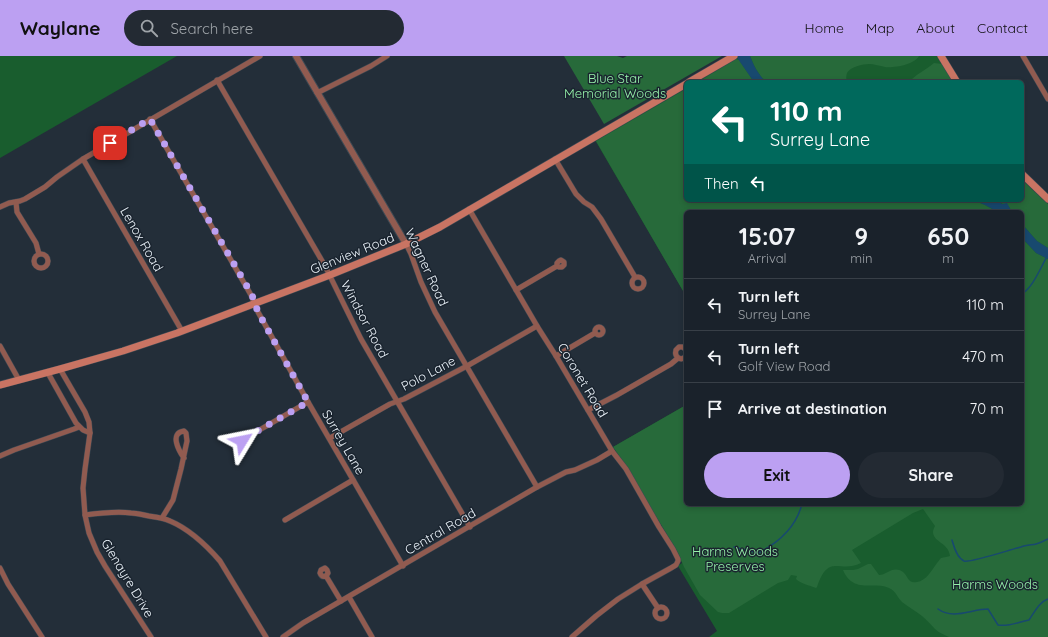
<!DOCTYPE html>
<style>
body{margin:0;font-family:Quicksand,sans-serif;background:#232a33;color:#f1f3f6;height:100vh;display:flex;flex-direction:column;font-size:15px;white-space:nowrap}
*{box-sizing:border-box;margin:0}
p{font-size:13px;color:#9fa4a9}
.icon{flex:none;width:22px;height:22px;fill:none;stroke:currentColor;stroke-width:2;stroke-linecap:round;stroke-linejoin:round}
.map{position:relative;flex:1;overflow:hidden}
.panel{position:absolute;left:684px;top:154px;width:340px;height:296px;display:flex;flex-direction:column;background:#1a222b;border-radius:6px;box-shadow:0 2px 6px #0003,0 0 0 1px #383f47}
.panel>*{flex:none}
.top-card{position:absolute;left:684px;top:24px;width:340px;height:122px;border-radius:6px;box-shadow:0 2px 6px #0003,0 0 0 1px #383f47;background:#00695c;color:#fff;overflow:hidden}
.pin{position:absolute;display:grid;place-items:center;width:34px;height:34px;color:#fff;margin:-17px;border-radius:8px;box-shadow:0 2px 6px #0006}
.me{position:absolute;width:44px;margin:-22px;rotate:55deg;stroke-linejoin:round;filter:drop-shadow(0 0 3px #0008)}
.turn{display:flex;align-items:center;gap:14px;height:84px;padding:0 20px;font-size:18px}
.turn .icon{width:52px;height:52px;stroke-width:2.5}
.turn b{display:block;font-size:28px;line-height:34px}
.then{display:flex;align-items:center;height:38px;padding:0 20px;background:#0003;gap:8px;font-size:15px}
.eta{display:flex;justify-content:space-evenly;align-items:center;height:68px;text-align:center}
.eta b{font-size:24px;font-weight:700;line-height:28px}
.button{display:flex;gap:8px;margin-top:auto;padding:8px 20px}
.button a{flex:1;height:46px;border-radius:24px;background:#bca0f2;color:#111;font-size:16px;font-weight:700;line-height:46px;text-align:center}
.button a+a{background:#232a33;color:#f1f3f6}
ul{padding:0;list-style:none}
li{display:flex;align-items:center;gap:12px;height:52px;padding:0 20px;border-top:1px solid #383f47}
li div{flex:1}
li b{display:block;font-size:15px}
li em{font-style:normal}
header{display:flex;align-items:center;gap:24px;box-sizing:border-box;height:56px;padding:0 20px;background:#bca0f2;color:#111}
header strong{font-size:19px}
nav{display:flex;gap:22px;margin-inline-start:auto;font-size:14px}
.search{width:280px;height:36px;background:#232a33;display:flex;align-items:center;gap:10px;box-sizing:border-box;padding:0 14px;border-radius:22px;color:#9fa4a9;font-size:15px}
.map>svg:first-child{display:block}
</style>
<header>
<strong>Waylane</strong>
<div class="search"><svg class="icon" aria-label="search" viewBox="0 0 24 24"><circle cx="10" cy="10" r="6"/><path d="M15 15l6 6"/></svg>Search here</div>
<nav><a>Home</a><a>Map</a><a>About</a><a>Contact</a></nav>
</header>
<div class="map">
<svg width="1048" height="581" viewBox="0 0 1048 581">
<rect width="100%" height="100%" fill="#232e39"/>
<!-- green -->
<g fill="#195d2e">
<polygon points="0,0 177,0 0,102"/>
<polygon points="739,0 937,0 953,26 694,26"/>
<polygon points="686,31 686,144 1022,144 1022,124 1048,148 1048,581 709,581 717,575 678,510 682,507 679,499 628,412 613,391 686,349 686,448 1022,448 1022,156 686,156 686,240 595,84"/>
</g>
<!-- forest -->
<g fill="#276a3a">
<polygon points="564,0 617,0 623,2 627,0 722,0 604,68"/>
<path d="M750,0H919C914,9 894,12 885,11C880,10 874,8 869,8C863,8 850,11 847,17C846,20 846,23 847,26H766C758,18 754,10 750,0Z"/>
<polygon points="736,3 739,4 754,26 698,26"/>
<path d="M934,7L942,8L953,26H909C916,18 926,14 934,7Z"/>
<polygon points="686,33 686,144 973,144 985,149 998,156 686,156 686,240 596,85"/>
<polygon points="1022,124 1048,148 1048,192 1037,185 1022,168 1022,156 1012,156 1009,151 995,144 1022,144"/>
<path d="M1022,182L1036,197L1048,203V581H949C945,579 939,577 935,573C931,569 927,564 922,560C916,555 908,551 902,546C897,541 896,535 889,532C873,525 853,538 843,514H853L858,513L868,508H871L879,519C887,519 893,509 903,516C908,520 908,528 917,526C926,525 932,514 937,507C938,506 940,503 941,502C944,501 948,501 950,500C949,487 933,486 933,476C933,474 934,472 935,470L923,453L913,457L852,494L861,507C839,518 829,496 817,531L816,532C809,529 801,528 796,523L797,520L791,519L788,524L778,527L729,557H722L718,556L700,539L684,511L679,499L676,493L652,454L628,412L613,391L686,349V448H1022Z"/>
</g>
<!-- water -->
<g fill="#18496f">
<path d="M736,0H750C754,10 758,18 766,26H754L738,3Z"/>
<polygon points="973,144 995,144 1002,148 1007,147 1012,156 998,156 985,149"/>
<polygon points="1022,168 1037,185 1048,192 1048,203 1036,197 1022,182"/>
</g>
<g fill="none" stroke-linecap="round" stroke-linejoin="round">
<!-- stream -->
<g stroke="#18496f" stroke-width="1.5">
<path d="M1022,238C1034,230 1040,212 1048,199"/>
<path d="M952,484C954,491 957,502 964,505C971,507 1012,493 1021,491C1026,489 1032,489 1036,488C1040,487 1044,485 1048,483"/>
<path d="M734,491L758,497C778,487 796,471 802,448"/>
<path d="M938,553C953,564 972,553 988,553L998,569C1009,571 1018,566 1029,564C1034,557 1039,546 1048,543"/>
</g>
<defs>
<g id="minor">
<polyline points="1023,0 1048,43"/>
<polyline points="217,24 325,210 361,283 470,471"/>
<polyline points="317,37 371,10 387,0"/>
<polyline points="150,63 251,239 258,256 308,346 403,510"/>
<polyline points="83,103 182,275"/>
<polyline points="555,103 576,138 584,146 592,151 601,163 635,221"/>
<polyline points="16,146 17,156 36,187 39,198"/>
<polyline points="0,151 9,147 20,145 25,143 45,131 57,121 83,103 260,0"/>
<polyline points="469,153 537,270 556,300 612,395 626,413 659,471 673,493 678,503 678,505 676,509 671,512 642,528 618,543 596,560 572,581"/>
<polyline points="406,188 411,198 421,226 435,256 537,431"/>
<circle cx="41" cy="205" r="7"/>
<circle cx="638" cy="227" r="6"/>
<polyline points="516,234 557,210 559,211 562,211 564,209 564,206 561,204 559,205 557,207 557,210"/>
<circle cx="599" cy="275" r="4"/>
<polyline points="0,290 19,324"/>
<path d="M686,294L683,291H679L676,294C674,301 681,306 686,300"/>
<polyline points="556,300 595,277"/>
<polyline points="60,313 85,356 89,366 90,377 85,413 83,432 85,459 89,477 97,496 105,510 151,581"/>
<polyline points="48,317 76,367 83,374 90,377"/>
<polyline points="588,354 617,339 671,308 678,302"/>
<polyline points="330,382 390,348 404,343 467,310 537,270"/>
<polyline points="242,384 242,385 241,389 238,389 235,388 235,384 239,382 242,384 308,346"/>
<polyline points="0,400 14,394 74,373 79,371"/>
<path d="M85,459C100,457 116,455 131,457C137,457 143,459 149,460C156,461 164,462 170,465C189,473 207,490 220,505L266,581"/>
<path d="M162,462L173,444L181,413L187,385L186,377L184,375C169,377 179,395 184,402"/>
<polyline points="285,464 353,424"/>
<polyline points="0,512 8,528 42,581"/>
<path d="M326,520C323,521 321,520 320,517L321,514L325,512L327,514L328,517L326,520L341,545"/>
<polyline points="642,528 658,552"/>
<polyline points="349,541 372,581"/>
<circle cx="661" cy="557" r="6"/>
<polyline points="283,581 303,567 537,431 566,416 575,414 597,404 612,395"/>
</g>
<polyline id="tertiary" points="296,0 406,188"/>
<g id="secondary">
<polyline points="941,0 957,26"/>
<polyline points="689,26 734,0"/>
<polyline points="1022,118 1048,143"/>
<polyline points="0,329 60,313 123,295 177,277 330,219 406,188 440,171 686,28"/>
</g>
</defs>
<!-- minor casing -->
<use href="#minor" stroke="#3f4a54" stroke-width="6"/>
<!-- tertiary casing -->
<use href="#tertiary" stroke="#3f4a54" stroke-width="8"/>
<!-- secondary casing -->
<use href="#secondary" stroke="#3f4a54" stroke-width="8"/>
<!-- minor -->
<use href="#minor" stroke="#915b50" stroke-width="5"/>
<!-- tertiary -->
<use href="#tertiary" stroke="#915b50" stroke-width="6"/>
<!-- secondary -->
<use href="#secondary" stroke="#c97463" stroke-width="7"/>
</g>
<g fill="none" stroke-linecap="round" stroke-linejoin="round">
<!-- route -->
<polyline stroke="#bca0f2" stroke-width="7" stroke-dasharray="0 12.6" points="110,87 150,63 252,239 258,256 308,346 242,384 242,385"/>
</g>
<g text-anchor="middle" stroke-width="3" stroke-linejoin="round" paint-order="stroke">
<!-- park labels -->
<g font-size="13" fill="#96f2aa" stroke="#1a242f">
<text x="615" y="27">Blue Star<tspan x="615" dy="15">Memorial Woods</tspan></text>
<text x="735" y="500">Harms Woods<tspan x="735" dy="15">Preserves</tspan></text>
<text x="995" y="533">Harms Woods</text>
</g>
<!-- street labels -->
<g font-size="13" fill="#ebf3fa" stroke="#1a242f">
<text transform="translate(142 183) rotate(60)" y="5">Lenox Road</text>
<text transform="translate(352 197) rotate(-22)" y="5">Glenview Road</text>
<text transform="translate(427 211) rotate(65)" y="5">Wagner Road</text>
<text transform="translate(365 263) rotate(62)" y="5">Windsor Road</text>
<text transform="translate(428 317) rotate(-28)" y="5">Polo Lane</text>
<text transform="translate(583 324) rotate(59)" y="5">Coronet Road</text>
<text transform="translate(344 386) rotate(60)" y="5">Surrey Lane</text>
<text transform="translate(440 475) rotate(-30)" y="5">Central Road</text>
<text transform="translate(128 522) rotate(59)" y="5">Glenayre Drive</text>
</g>
</g>
</svg>
<div class="pin" style="left:110px;top:87px;background:#d93025"><svg class="icon" aria-label="arrive" viewBox="0 0 24 24"><path d="M6 21V4h12l-3 4 3 4H6"/></svg></div>
<svg class="me" style="left:242px;top:385px" viewBox="-20 -20 40 40"><path d="M0-17L14 15 0 8-14 15z" fill="#bca0f2" stroke="#fff" stroke-width="4"/></svg>
<div class="top-card">
<div class="turn"><svg class="icon" aria-label="left" viewBox="0 0 24 24"><path d="M17 20v-9H6M10 6l-5 5 5 5"/></svg><div><b>110 m</b>Surrey Lane</div></div>
<div class="then">Then<svg class="icon" aria-label="left" viewBox="0 0 24 24"><path d="M17 20v-9H6M10 6l-5 5 5 5"/></svg></div>
</div>
<section class="panel">
<div class="eta">
<div><b>15:07</b><p>Arrival</p></div>
<div><b>9</b><p>min</p></div>
<div><b>650</b><p>m</p></div>
</div>
<ul>
<li><svg class="icon" aria-label="left" viewBox="0 0 24 24"><path d="M17 20v-9H6M10 6l-5 5 5 5"/></svg><div><b>Turn left</b><p>Surrey Lane</p></div><em>110 m</em></li>
<li><svg class="icon" aria-label="left" viewBox="0 0 24 24"><path d="M17 20v-9H6M10 6l-5 5 5 5"/></svg><div><b>Turn left</b><p>Golf View Road</p></div><em>470 m</em></li>
<li><svg class="icon" aria-label="arrive" viewBox="0 0 24 24"><path d="M6 21V4h12l-3 4 3 4H6"/></svg><div><b>Arrive at destination</b></div><em>70 m</em></li>
</ul>
<div class="button"><a>Exit</a><a>Share</a></div>
</section>
</div>
